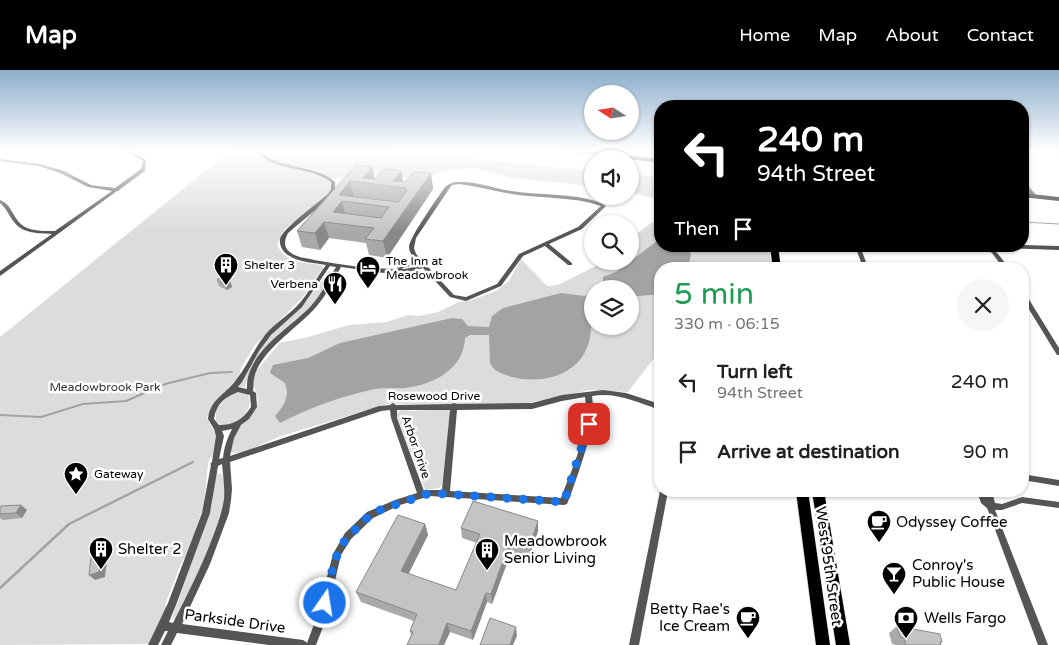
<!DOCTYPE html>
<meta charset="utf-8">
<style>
body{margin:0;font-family:"Varela Round",sans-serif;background:#f6f6f6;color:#202124;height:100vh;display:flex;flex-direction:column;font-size:19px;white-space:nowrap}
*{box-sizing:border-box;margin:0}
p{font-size:16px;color:#757577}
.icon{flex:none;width:28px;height:28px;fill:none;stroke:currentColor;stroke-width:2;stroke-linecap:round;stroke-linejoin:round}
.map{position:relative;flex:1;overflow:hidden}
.panel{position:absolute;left:654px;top:192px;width:375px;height:235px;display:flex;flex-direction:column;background:#fff;border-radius:20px;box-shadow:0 1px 4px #0004}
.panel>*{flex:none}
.banner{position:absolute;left:654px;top:30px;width:375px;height:152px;border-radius:20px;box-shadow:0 1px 4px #0004;background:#000;color:#fff;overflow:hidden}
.needle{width:32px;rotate:282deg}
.tools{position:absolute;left:584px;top:15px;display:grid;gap:10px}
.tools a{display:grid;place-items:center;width:55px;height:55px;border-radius:50%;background:#fff;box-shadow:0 1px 4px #0004;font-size:25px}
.pin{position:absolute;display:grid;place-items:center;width:42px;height:42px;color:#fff;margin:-21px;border-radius:10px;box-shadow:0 2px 8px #0006}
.me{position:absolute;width:55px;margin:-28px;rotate:13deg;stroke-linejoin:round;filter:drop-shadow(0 0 4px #0008)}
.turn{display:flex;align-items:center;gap:18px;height:105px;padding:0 20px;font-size:22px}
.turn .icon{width:65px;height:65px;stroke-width:2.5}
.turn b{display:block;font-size:35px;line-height:42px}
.then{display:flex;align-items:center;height:48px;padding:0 20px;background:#0003;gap:10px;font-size:19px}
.round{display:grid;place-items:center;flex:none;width:52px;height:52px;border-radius:26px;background:#f6f6f6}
.overview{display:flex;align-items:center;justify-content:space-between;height:85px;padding:0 20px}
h1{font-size:30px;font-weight:600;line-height:38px;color:#1e9e55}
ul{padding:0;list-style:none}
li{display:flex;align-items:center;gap:15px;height:70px;padding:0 20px}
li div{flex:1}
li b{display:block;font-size:19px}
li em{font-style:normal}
header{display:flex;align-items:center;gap:30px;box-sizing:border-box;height:70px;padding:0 25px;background:#000;color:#fff}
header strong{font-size:24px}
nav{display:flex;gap:28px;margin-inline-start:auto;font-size:18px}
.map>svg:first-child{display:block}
</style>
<header>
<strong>Map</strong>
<nav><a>Home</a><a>Map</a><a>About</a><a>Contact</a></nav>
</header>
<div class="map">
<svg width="1059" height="575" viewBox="0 0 1059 575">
<rect width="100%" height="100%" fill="#fff"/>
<!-- green -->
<g fill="#dcdcdc" fill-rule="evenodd">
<path d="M230,81H393L592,101V116L513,108L474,98L442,101L424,110L355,102L330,110L331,118L328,125L285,159L277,174C284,194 304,192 321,195L323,198L302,228L255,275L241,298L239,307L212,335L207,348L217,367L214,386L210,388L208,394L204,435L186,487L182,491L165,535L167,538L149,574L0,575V267Z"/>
<polygon points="630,104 660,107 660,130 630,122"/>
<path d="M660,150V176H769L772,199H660V289L654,288L628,322L590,320L523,334H387L281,366L249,380L237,383L231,382L229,377L237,360L257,337L258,329L253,313L256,301L280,273L308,267L349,255L387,252L408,245L419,246L438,242L459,232L472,230L496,221L509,211L521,189L547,216L558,215L606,191H630V169L651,153ZM592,219H630V256H592Z"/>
<polygon points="329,201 333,203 312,236 250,301 245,317 239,317 258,282 267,269 304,234"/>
<path d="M240,321L248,324C255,343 237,352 223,356L216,351V340L229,325Z"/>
<polygon points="440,339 448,339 450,342 443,413 440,418 425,420 396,344 401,340 411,341"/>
<path d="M221,403C239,433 190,519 175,548L171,551L212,435L215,405Z"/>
</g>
<!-- water -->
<g fill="#a3a3a3">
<polygon points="657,171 660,171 660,176 686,176 691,184 688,199 660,199 660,224 630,227 630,219 606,219 603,216 603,207 616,202"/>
<path d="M561,223L585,226L592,224V229L589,232C593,241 592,250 591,259C589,301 549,316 512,307C503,304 494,302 490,293L489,265H470L465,268C464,299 433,315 405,318C394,319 382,317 371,320C339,327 309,338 280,353L275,346C284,336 290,326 285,313L270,303L273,295L308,288L340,273L452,248L462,249L468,256L489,257L492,246L503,238Z"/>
</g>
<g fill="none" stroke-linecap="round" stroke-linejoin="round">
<!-- stream-far2 -->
<polyline stroke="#a3a3a3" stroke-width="1" points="1022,152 1059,154"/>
<!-- stream-far1 -->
<polyline stroke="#a3a3a3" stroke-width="2" points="0,345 41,347 83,334 126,331 165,314 210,303 232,302"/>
<!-- stream -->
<polyline stroke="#a3a3a3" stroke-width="2.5" points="0,518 69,454 193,392"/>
<defs>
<g id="primary">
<polygon points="770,176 778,176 781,199 773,199"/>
<polygon points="796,421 808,421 830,575 816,575"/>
<polygon points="812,421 824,421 850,575 836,575"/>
</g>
</defs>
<!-- primary casing -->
<use href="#primary" stroke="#dbdbdb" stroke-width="1"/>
<!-- street -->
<g fill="#555" fill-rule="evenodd">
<path d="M123,80H129L146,90L145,101L119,120V121H117L0,206V201L52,164C39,163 23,164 14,152C9,146 7,139 0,133V130C10,134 12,143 18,151C26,162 43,161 55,161L112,121L88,117L60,103L39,96L0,91V89L40,94L64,101L91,115L115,118L141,99L143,91Z"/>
<path d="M255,80H260C278,101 314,93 335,112V119L332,126L288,163C284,171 283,177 291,183C298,188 307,188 314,190C342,195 371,199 399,199L397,198L398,197L416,191C413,187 409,182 409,177C409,168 438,127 445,117C450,113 453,112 459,112C477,111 495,119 512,121C539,126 583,122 606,136L582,159L549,174L572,193V195H568L545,176L523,186L501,216L466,231L450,227L423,198L405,203H384L341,197C333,210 327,225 316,237C298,258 259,281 254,309C253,313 254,317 253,321L256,323L257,337L249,349L241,355L234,368L230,386L379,336L390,335L393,333L396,335L451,334L454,333L457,334L532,333L562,325L603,320L626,323L660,334V340C636,332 617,322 592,326C596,353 586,379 578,404C574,414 571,425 567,434L564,435L430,426L400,435L373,448L351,469L341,485L326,549L316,575H269L177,563L171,575H161L168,561H165L158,575H148L168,533L202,443L211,395L210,394L212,392L216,366L214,359L208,349C210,329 225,325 236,310C247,296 254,279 265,265C274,254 287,246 297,236C307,226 317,207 326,195C315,193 297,192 288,185C283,182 279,175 280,169C283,158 318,133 328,124L331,119V112C309,95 274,103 255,80ZM459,114C477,116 494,121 512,124C542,129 572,126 601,136L578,157L519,184L497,214L466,227L454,225L416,184L414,178L416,168L449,119L452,115ZM419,193L421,195L405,199H401ZM330,196L336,197C328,209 322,224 311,236C290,258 256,276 248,307C247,311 247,315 247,319L238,317L242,312L259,281L271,265L302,237ZM238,322L250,325L251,337C243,349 234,355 219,355L214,349C216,334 225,327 238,322ZM585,327C590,362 573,396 561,428L450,421L457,340L532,339L562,331ZM390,340L391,348L417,423L395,430L367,442L345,463L333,484L316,549L307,573L306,572L303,570L182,554L210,494L229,443L231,430L232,419L230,392L381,341ZM397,340H450L442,420H430L424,421L397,348ZM232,359C227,369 224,377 223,388L219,389L224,366L222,361ZM222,394C223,406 225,417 224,429C222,443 217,456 212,469C201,498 187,525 173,553L169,552L176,535L210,443L218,396Z"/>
<polygon points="619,80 626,80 611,87 608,86"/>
<polygon points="1055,80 1059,80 1059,83"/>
<polygon points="1022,109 1037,126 1037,128 1033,128 1022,114"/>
<polygon points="1022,175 1059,176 1059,180 1002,178 1000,176 1022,176"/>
<polygon points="855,176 860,176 866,192 872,199 867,199 861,192"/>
<path d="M982,176C995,176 1002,189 1009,199H1004L992,183Z"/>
<polygon points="1022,221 1025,223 1059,278 1059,285 1057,285 1022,228"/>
<polygon points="1022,404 1059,410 1059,416 1022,410"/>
<polygon points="660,421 668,421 639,575 629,575"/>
<polygon points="977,421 992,421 995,433 1002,434 1022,427 1059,432 1059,438 1022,433 1002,440 995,440 1048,575 1038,575 987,438 981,433"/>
</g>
<!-- secondary -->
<g fill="#222" fill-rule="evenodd">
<polygon points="556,80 579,80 660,89 660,93"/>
<polygon points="1022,123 1059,127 1059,131 1022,127"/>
</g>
<!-- primary -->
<use href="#primary" fill="#000" fill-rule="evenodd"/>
</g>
<!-- wall -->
<g fill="#a9a9a9">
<polygon points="356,95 372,97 375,109 401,101 403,112 405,112 431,103 433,119 387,188 369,185 366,173 329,168 320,180 302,177 297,161"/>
<polygon points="217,210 230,211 232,217 227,220 219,216"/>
<polygon points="21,435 27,440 22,448 3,450 0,448 0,438"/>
<polygon points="425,454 428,465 408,504 456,520 477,473 462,468 461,458 538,461 529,488 511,482 492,534 487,532 473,570 450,562 444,575 407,575 411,565 410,561 414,551 361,532 356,522"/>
<polygon points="897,556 942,572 940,574 941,575 896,575 892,574 889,563"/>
</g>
<!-- shaded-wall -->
<g fill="#898989">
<polygon points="372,97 375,113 363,108"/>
<polygon points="401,101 404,116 393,111"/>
<polygon points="431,103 433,119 387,188 383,171"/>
<polygon points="350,111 354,127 342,131 346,148 333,142 339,125"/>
<polygon points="324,152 329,168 320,180 315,163"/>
<polygon points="230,211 232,217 227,220 225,214"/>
<polygon points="21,435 27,440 22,448 16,443"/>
<polygon points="538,451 538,461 529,488 529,478"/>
<polygon points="425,454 428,465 405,511 401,501"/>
<polygon points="510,472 511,482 492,534 491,524"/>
<polygon points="102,484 107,490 105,507 95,510 89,505"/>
<polygon points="486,523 487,532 473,570 471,561"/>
<polygon points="447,553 450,562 444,575 439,575 439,574"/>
<polygon points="516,557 517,566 513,575 510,575"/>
</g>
<!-- building -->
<g fill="#c4c4c4" stroke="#898989" fill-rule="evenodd">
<path d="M356,95L372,97L363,108L375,109L384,99L401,101L393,111L405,112L414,102L431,103L383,171L365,169L374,158L324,152L315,163L297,161ZM350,111L406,118L405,120H407L398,132L339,125ZM342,131L389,137L381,148L333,142Z"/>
<polygon points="222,207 230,211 225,214 217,210"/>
<polygon points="473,431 538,451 529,478 510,472 491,524 486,523 471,561 447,553 439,574 442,575 407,575 413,562 410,561 417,544 356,522 398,445 425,454 401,501 456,520 480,464 461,458"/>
<polygon points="21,435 16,443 0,444 0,438 1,436"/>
<polygon points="102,484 99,502 89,505 91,487"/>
<polygon points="490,548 516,557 510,575 480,575"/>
<polygon points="897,556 940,564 942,572 940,572 941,575 906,575 904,568 900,567"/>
</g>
<!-- sky -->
<linearGradient id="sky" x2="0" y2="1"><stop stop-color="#8cadcc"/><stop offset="0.5" stop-color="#fff"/><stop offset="1" stop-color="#fff" stop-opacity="0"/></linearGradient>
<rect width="1059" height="161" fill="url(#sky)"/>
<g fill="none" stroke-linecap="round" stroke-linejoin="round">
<!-- route -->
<polyline stroke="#1a73e8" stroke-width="9" stroke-dasharray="0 16.2" points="325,533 334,492 342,474 364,450 380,440 430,423 564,432 589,354"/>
</g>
<!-- icons -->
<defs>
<symbol id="building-pin" viewBox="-11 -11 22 30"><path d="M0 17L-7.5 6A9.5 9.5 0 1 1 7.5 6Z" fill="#000" stroke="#fff"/><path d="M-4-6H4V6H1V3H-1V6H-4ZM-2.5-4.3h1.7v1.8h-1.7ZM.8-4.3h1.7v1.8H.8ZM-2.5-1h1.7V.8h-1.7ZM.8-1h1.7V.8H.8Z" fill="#fff"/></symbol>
<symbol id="hotel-pin" viewBox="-11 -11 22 30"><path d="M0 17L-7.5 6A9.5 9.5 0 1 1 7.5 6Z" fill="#000" stroke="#fff"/><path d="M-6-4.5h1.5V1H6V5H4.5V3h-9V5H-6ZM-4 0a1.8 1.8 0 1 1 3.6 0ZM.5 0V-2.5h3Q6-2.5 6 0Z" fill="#fff"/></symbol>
<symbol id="restaurant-pin" viewBox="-11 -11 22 30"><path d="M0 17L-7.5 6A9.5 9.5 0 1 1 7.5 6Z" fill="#000" stroke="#fff"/><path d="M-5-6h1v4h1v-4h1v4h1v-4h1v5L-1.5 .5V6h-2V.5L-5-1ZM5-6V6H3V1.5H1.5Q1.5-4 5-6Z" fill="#fff"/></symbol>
<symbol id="sight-pin" viewBox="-11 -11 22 30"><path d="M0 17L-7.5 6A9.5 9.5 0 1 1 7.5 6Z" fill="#000" stroke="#fff"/><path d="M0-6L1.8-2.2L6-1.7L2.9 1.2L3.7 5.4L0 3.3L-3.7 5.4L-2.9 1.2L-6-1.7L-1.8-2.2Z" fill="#fff"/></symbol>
<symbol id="cafe-pin" viewBox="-11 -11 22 30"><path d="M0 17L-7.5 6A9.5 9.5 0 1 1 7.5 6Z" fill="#000" stroke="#fff"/><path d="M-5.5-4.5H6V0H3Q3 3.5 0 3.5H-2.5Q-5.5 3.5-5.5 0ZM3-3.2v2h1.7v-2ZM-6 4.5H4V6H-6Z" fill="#fff"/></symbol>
<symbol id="bar-pin" viewBox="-11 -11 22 30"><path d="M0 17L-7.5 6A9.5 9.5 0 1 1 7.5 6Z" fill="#000" stroke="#fff"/><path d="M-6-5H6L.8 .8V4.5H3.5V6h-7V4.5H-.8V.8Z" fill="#fff"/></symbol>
<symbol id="bank-pin" viewBox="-11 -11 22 30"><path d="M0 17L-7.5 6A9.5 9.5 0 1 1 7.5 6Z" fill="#000" stroke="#fff"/><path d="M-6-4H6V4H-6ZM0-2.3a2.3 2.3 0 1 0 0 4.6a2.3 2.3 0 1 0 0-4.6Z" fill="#fff"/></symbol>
</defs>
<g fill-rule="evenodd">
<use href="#building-pin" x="212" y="181" width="28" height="38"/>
<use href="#hotel-pin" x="354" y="184" width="28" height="38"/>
<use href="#restaurant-pin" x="321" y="200" width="28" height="38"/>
<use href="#sight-pin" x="62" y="390" width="28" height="38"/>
<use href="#cafe-pin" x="865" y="438" width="28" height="38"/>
<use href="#building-pin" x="87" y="465" width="28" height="38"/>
<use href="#building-pin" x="473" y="466" width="28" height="38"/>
<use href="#bar-pin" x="880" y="490" width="28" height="38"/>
<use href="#cafe-pin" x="734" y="534" width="28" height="38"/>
<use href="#bank-pin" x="892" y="534" width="28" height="38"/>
</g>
<g text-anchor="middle" stroke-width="5" stroke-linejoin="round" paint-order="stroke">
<!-- poi labels -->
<g font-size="12" fill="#000" stroke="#fff" text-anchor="start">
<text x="386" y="195">The Inn at<tspan x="386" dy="14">Meadowbrook</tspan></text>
<text x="244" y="199">Shelter 3</text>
<text x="318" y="218" text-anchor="end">Verbena</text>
<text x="94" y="408">Gateway</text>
</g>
<!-- park labels -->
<g font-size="12" fill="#333" stroke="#fff">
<text x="105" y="321">Meadowbrook Park</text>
</g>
<!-- street labels -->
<g font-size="12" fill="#000" stroke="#fff">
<text x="434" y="330">Rosewood Drive</text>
<text transform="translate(416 377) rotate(71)" y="4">Arbor Drive</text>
</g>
<!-- near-poi labels -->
<g font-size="15" fill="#000" stroke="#fff" text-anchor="start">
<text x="896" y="457">Odyssey Coffee</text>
<text x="504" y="476">Meadowbrook<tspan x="504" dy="17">Senior Living</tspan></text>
<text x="118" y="484">Shelter 2</text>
<text x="912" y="500">Conroy's<tspan x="912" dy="17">Public House</tspan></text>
<text x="730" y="544" text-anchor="end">Betty Rae's<tspan x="730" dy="17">Ice Cream</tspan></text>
<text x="924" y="553">Wells Fargo</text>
</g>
<!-- near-street labels -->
<g font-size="15" fill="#000" stroke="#fff">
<text transform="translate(829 496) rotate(82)" y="5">West 95th Street</text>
<text transform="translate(235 551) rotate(8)" y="5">Parkside Drive</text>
</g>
</g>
</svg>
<div class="tools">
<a><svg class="needle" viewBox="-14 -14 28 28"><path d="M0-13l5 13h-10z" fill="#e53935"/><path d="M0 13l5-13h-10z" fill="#757577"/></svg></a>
<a><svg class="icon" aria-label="sound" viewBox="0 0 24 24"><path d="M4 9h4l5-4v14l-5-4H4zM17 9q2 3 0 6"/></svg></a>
<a><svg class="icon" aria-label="search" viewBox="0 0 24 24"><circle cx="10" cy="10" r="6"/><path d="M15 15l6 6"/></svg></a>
<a><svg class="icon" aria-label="layers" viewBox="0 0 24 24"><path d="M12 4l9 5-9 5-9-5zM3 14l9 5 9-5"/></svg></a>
</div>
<div class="pin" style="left:589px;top:354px;background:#d93025"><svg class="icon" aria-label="arrive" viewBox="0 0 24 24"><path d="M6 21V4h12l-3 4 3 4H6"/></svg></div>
<svg class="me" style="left:325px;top:533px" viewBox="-20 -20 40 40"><circle r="17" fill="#1a73e8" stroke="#fff" stroke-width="3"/><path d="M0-11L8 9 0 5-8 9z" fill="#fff"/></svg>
<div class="banner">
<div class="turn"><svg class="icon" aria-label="left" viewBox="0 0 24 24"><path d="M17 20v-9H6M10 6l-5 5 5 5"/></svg><div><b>240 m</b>94th Street</div></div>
<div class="then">Then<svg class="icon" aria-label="arrive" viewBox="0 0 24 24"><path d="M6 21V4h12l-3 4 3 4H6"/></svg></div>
</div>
<section class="panel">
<div class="overview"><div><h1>5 min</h1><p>330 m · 06:15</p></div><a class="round"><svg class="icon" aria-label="close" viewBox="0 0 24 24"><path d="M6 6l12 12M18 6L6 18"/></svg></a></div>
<ul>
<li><svg class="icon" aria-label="left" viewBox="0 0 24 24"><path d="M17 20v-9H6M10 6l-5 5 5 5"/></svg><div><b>Turn left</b><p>94th Street</p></div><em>240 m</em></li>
<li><svg class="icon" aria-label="arrive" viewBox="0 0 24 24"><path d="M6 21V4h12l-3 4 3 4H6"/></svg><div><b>Arrive at destination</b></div><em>90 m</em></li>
</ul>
</section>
</div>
